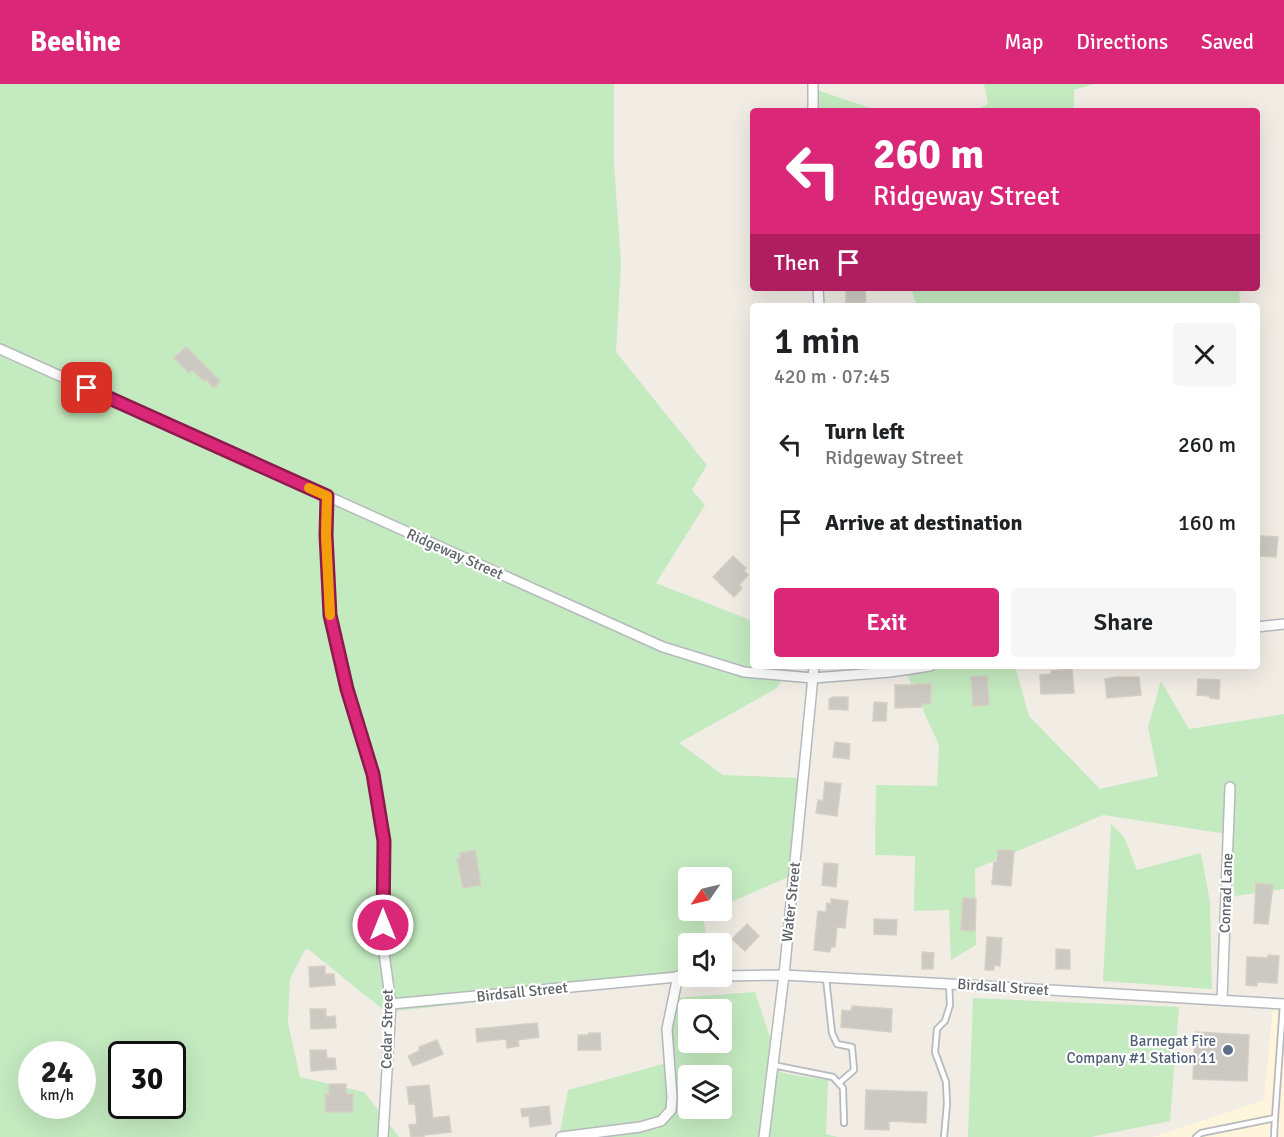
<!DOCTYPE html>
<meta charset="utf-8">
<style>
body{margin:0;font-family:Signika,sans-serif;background:#f6f6f6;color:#202124;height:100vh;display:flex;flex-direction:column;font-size:22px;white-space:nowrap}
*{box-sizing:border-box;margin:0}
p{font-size:20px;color:#757577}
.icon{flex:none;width:33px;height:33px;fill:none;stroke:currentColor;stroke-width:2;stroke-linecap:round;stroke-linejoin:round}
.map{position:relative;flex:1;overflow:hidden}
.sheet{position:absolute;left:750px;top:219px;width:510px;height:366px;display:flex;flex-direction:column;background:#fff;border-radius:6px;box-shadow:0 6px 24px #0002}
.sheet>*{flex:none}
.hud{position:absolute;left:750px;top:24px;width:510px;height:183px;border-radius:6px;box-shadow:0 6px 24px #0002;background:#db2777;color:#fff;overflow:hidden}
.needle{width:39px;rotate:236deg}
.buttons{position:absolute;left:678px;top:783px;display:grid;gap:12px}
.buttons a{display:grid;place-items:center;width:54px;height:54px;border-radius:6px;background:#fff;box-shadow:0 6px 24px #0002;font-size:30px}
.speed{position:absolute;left:18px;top:957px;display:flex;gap:12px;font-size:30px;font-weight:700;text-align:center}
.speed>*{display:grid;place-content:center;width:78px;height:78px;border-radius:50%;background:#fff;box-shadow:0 6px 24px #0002;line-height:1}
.speed small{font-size:15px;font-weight:400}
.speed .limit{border:3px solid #111;border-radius:9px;background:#fff;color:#111}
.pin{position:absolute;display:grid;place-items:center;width:51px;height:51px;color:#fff;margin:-26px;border-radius:12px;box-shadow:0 3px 9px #0006}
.me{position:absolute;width:66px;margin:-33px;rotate:0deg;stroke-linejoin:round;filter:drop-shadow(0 0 4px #0008)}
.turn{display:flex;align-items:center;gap:21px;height:126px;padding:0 24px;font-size:27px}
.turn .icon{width:78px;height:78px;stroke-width:2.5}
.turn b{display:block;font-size:42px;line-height:51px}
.then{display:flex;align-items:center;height:57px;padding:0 24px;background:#0003;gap:12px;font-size:22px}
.round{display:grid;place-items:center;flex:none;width:63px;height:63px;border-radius:6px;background:#f6f6f6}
.overview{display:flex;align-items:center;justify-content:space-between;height:102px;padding:0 24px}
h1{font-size:36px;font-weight:600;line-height:45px}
.primary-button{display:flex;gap:12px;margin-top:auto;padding:12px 24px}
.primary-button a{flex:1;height:69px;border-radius:6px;background:#db2777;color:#fff;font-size:24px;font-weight:600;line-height:69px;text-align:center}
.primary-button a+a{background:#f6f6f6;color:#202124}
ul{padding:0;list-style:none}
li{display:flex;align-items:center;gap:18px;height:78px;padding:0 24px}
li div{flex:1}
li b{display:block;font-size:22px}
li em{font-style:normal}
header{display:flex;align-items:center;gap:36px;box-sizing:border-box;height:84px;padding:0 30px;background:#db2777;color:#fff}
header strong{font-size:28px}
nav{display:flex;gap:33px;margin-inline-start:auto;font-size:21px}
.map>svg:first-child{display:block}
</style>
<header>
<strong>Beeline</strong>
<nav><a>Map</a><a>Directions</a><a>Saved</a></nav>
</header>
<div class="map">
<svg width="1284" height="1053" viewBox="0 0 1284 1053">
<rect width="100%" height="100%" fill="#f1ede5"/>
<!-- commercial -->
<polygon fill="#fff4dc" points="1273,921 1284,922 1284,1053 1152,1053 1264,1016"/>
<!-- green -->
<g fill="#c4eac0" fill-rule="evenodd">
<path d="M0,0H614V80L621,179L616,268L707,381L692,406L705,421L656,499L753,537V582H791L777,604L679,659L723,691L799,694L795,790L722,822V794H688V826L712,827L703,831L707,859L688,860V892L712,893L386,928L308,865L305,866L290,895L288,939L300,993L364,1008L399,1053H0ZM32,970H82V1022H32ZM122,970H172V1022H122Z"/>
<polygon points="984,0 1094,0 1074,6 1074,27 975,27 988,20"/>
<polygon points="814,5 879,27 815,27"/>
<polygon points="911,204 1239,204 1240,222 917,222"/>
<polygon points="903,582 1015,582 1029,632 1100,705 1158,692 1148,643 1161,597 1189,645 1284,630 1284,805 1235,812 1227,750 1103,731 975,785 976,861 951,876 949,826 914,827 915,772 875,771 876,701 937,702 939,661"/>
<polygon points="1111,740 1124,753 1137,786 1201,769 1210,818 1212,905 1103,897"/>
<path d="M755,908L782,989L828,996L826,1050L838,1053H559L568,1006L663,980L674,914ZM688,926H722V958H688ZM688,992H722V1024H688Z"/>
<polygon points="973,914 1179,923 1170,1037 1091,1053 968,1053"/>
</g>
<!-- building -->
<g fill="#ccc8c2" stroke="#d6cfc3" stroke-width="1.5">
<polygon points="851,204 865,204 866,218 846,219 846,206 851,206"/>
<polygon points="186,263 220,297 214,304 206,295 204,297 192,286 189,289 174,274"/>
<polygon points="1261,452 1278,453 1276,473 1259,472"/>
<polygon points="733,472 746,484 744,487 748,491 739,501 742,504 734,513 713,493"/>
<polygon points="1072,585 1074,609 1041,610 1040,591 1051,590 1051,587"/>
<polygon points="987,592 989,621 973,622 971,593"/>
<polygon points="1117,593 1139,593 1141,611 1107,614 1105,595"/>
<polygon points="1198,595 1220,596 1219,615 1210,614 1210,612 1197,611"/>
<polygon points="917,600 931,600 931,620 922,620 921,623 895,624 895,601 917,601"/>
<polygon points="833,613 848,613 848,626 829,625 829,615"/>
<polygon points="874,618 887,619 886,637 873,637"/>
<polygon points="835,658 850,660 849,675 833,673"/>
<polygon points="825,698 841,700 837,732 816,729 818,716 823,717"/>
<polygon points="475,766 481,801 463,804 457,775 461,774 460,769"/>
<polygon points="998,766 1014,767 1011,802 992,800 994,778 997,778"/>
<polygon points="824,779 838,780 836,803 822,801"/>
<polygon points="1256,799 1273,801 1268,840 1254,839"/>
<polygon points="963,814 976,815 975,847 961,846"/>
<polygon points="831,815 848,817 845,844 837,843 835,863 831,863 830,868 814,866 818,827 826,828 827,819 831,820"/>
<polygon points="874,835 897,836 896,851 874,850"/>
<polygon points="747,840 759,852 745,867 732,855"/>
<polygon points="987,853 1002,854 1000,882 994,881 994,886 985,886"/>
<polygon points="1056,865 1070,866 1070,885 1056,885"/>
<polygon points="922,868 934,869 933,885 922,885"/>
<polygon points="1268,871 1279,872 1277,899 1257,898 1257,902 1246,901 1247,873 1268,874"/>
<polygon points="325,882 325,890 334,890 335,901 310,903 309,883"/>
<polygon points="852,922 892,925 891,948 841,943 842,926 851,927"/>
<polygon points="310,925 326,925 326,933 335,932 336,944 311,945"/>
<polygon points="537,939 539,953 518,956 519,962 507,964 506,955 477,958 476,945"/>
<polygon points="1195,948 1249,951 1247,997 1193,995"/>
<polygon points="589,949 600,949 601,966 578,966 578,951 588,951"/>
<polygon points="437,956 443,970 413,982 408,972 419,967 419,963"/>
<polygon points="310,966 326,966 327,974 335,974 336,985 311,987"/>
<polygon points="329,1000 346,1000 346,1010 353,1010 353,1028 325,1028 325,1010 329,1010"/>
<polygon points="429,1001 433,1034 449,1032 451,1048 424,1051 424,1053 411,1053 409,1041 417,1040 415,1020 409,1020 407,1003"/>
<polygon points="866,1006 927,1008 926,1039 889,1037 889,1046 865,1045"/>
<polygon points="549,1022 551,1040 530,1043 529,1032 522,1033 521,1025"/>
</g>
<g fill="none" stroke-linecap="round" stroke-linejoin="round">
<defs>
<g id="lane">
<polyline points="826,894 832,949 837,960 852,963 854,986 839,999"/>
<polyline points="773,981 833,993 843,1004 844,1039"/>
<polyline points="944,1053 947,1020 946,998 935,968 937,945 945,937 950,921 949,900"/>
<polyline points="1196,1053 1201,1049 1275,1034 1283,921"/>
<polyline points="1274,1053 1275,1034"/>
</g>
<g id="street">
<polyline points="813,27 813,0"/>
<polyline points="818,204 819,222"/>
<polyline points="0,265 663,563 744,588 813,594 890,588 930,582"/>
<polyline points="327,412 325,451 330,531 347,605 373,690 384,757 383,862 391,920 383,1053"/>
<polyline points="1257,543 1284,540"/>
<polyline points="722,892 784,891 949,900 1284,920"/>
<polyline points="1222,916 1230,703"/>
<polyline points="391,920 688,892"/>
<polyline points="561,1053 640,1043 661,1037 671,1026 672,1013 667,945 678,892"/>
<polyline points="764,1053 784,891 814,582"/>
</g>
</defs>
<!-- lane casing -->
<use href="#lane" stroke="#b6b9bd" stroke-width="8"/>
<!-- street casing -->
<use href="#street" stroke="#b6b9bd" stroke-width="12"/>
<!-- lane -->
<use href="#lane" stroke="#fff" stroke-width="4.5"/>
<!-- street -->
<use href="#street" stroke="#fff" stroke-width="9"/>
</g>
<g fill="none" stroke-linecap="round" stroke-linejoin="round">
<defs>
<polyline id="route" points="87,304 327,412 326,451 330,531 347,605 373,690 384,757 383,841"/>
</defs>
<!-- route casing -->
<use href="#route" stroke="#8e194d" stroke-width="15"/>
<!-- route -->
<use href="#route" stroke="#db2777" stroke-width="10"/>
<!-- slow -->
<polyline stroke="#f59e0b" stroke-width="10" points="309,404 327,412 326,451 330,531"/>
</g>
<!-- markers -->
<circle fill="#5c6f8a" stroke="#fff" stroke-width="2" cx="1228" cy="966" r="6"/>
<g text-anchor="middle" stroke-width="4.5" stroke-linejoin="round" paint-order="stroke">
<!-- street labels -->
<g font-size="15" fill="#5d6267" stroke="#fff">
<text transform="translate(455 470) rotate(24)" y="5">Ridgeway Street</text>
<text transform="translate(1226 809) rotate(-88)" y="5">Conrad Lane</text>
<text transform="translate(791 818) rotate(-84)" y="5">Water Street</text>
<text transform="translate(1003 903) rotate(4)" y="5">Birdsall Street</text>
<text transform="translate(522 908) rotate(-6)" y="5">Birdsall Street</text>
<text transform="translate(387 945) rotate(-89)" y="5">Cedar Street</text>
</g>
<!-- service labels -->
<g font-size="15" fill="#4e5e75" stroke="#fff" text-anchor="end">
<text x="1216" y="962">Barnegat Fire<tspan x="1216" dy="17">Company #1 Station 11</tspan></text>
</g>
</g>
</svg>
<div class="buttons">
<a><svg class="needle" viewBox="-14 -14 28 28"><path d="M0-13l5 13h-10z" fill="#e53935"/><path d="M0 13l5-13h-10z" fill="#757577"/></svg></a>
<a><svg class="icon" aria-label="sound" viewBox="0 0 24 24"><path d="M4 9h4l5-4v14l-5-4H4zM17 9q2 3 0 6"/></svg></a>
<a><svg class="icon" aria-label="search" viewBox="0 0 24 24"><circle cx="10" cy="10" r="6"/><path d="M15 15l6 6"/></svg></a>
<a><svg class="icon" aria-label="layers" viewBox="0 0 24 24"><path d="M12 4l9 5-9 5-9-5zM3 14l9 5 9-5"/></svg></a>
</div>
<div class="speed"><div>24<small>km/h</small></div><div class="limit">30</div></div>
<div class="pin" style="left:87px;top:304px;background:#d93025"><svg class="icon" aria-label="arrive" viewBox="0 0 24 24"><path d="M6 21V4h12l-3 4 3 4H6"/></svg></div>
<svg class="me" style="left:383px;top:841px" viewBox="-20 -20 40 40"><circle r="17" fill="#db2777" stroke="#fff" stroke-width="3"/><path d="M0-11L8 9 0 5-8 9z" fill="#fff"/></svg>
<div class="hud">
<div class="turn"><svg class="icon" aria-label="left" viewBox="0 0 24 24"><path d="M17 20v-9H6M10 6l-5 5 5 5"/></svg><div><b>260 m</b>Ridgeway Street</div></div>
<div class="then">Then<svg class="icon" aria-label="arrive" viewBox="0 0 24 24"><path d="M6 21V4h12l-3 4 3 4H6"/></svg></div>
</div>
<section class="sheet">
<div class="overview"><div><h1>1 min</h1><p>420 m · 07:45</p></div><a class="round"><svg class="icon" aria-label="close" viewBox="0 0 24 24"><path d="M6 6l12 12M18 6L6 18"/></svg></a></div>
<ul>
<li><svg class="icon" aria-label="left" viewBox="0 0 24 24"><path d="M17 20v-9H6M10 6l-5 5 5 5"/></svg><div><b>Turn left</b><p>Ridgeway Street</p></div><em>260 m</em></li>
<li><svg class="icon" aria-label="arrive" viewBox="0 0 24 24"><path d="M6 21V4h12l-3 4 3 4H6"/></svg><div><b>Arrive at destination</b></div><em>160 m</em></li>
</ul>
<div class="primary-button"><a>Exit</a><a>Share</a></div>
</section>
</div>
